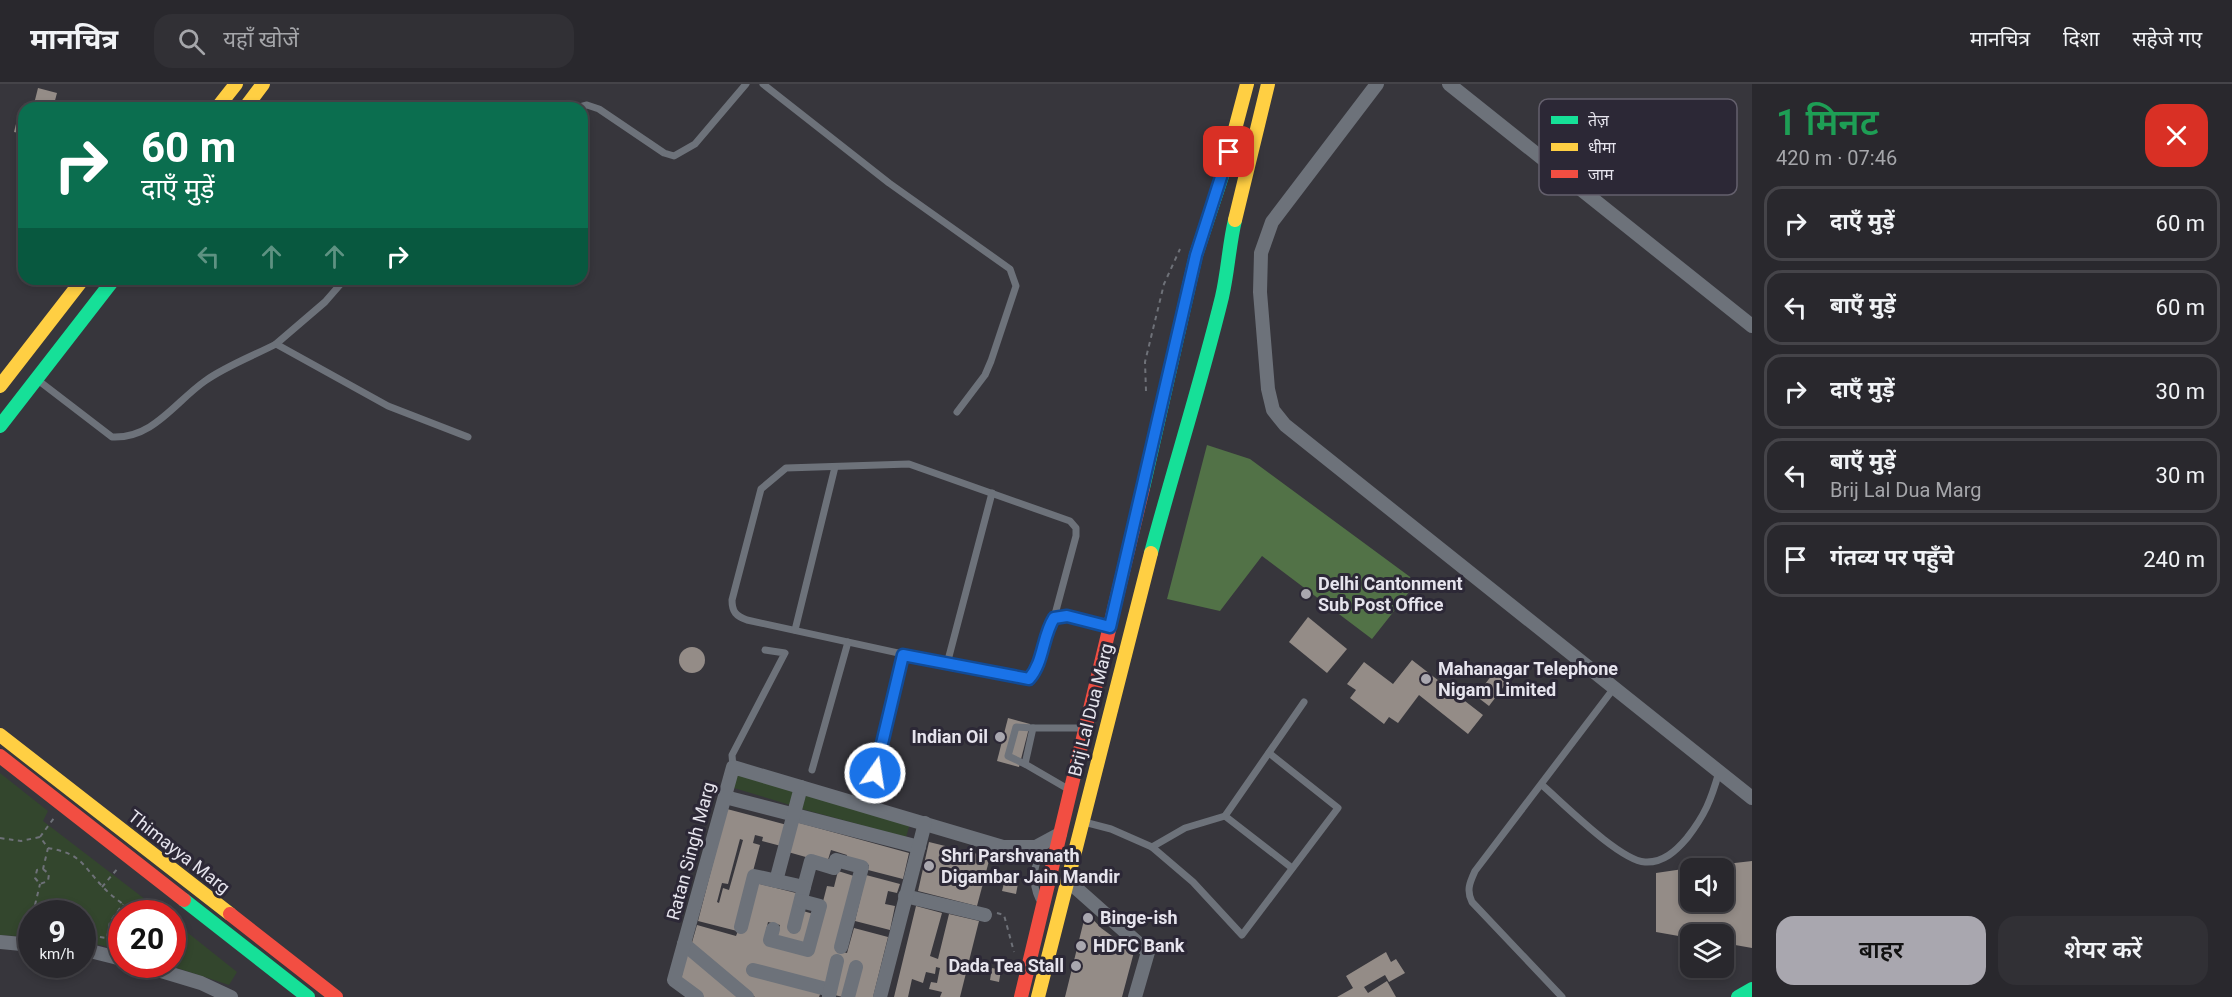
<!DOCTYPE html>
<html lang="hi">
<meta charset="utf-8">
<style>
body{margin:0;font-family:Roboto,"Noto Sans Devanagari",sans-serif;background:#313035;color:#f1f3f6;height:100vh;display:flex;flex-direction:column;font-size:22px;white-space:nowrap}
*{box-sizing:border-box;margin:0}
p{font-size:20px;color:#a5a6aa}
.icon{flex:none;width:33px;height:33px;fill:none;stroke:currentColor;stroke-width:2;stroke-linecap:round;stroke-linejoin:round}
.map{position:relative;flex:1;overflow:hidden}
.panel{display:flex;flex-direction:column;background:#29282d;width:480px}
.panel>*{flex:none}
.top-card{position:absolute;left:18px;top:18px;width:570px;height:183px;border-radius:18px;box-shadow:0 3px 9px #0003,0 0 0 2px #454449;background:#0b6e4f;color:#fff;overflow:hidden}
.tools{position:absolute;left:1680px;top:774px;display:grid;gap:12px}
.tools a{display:grid;place-items:center;width:54px;height:54px;border-radius:12px;background:#29282d;box-shadow:0 3px 9px #0003,0 0 0 2px #454449;font-size:30px}
.speed{position:absolute;left:18px;top:816px;display:flex;gap:12px;font-size:30px;font-weight:700;text-align:center}
.speed>*{display:grid;place-content:center;width:78px;height:78px;border-radius:50%;background:#29282d;box-shadow:0 3px 9px #0003,0 0 0 2px #454449;line-height:1}
.speed small{font-size:15px;font-weight:400}
.speed .limit{border:9px solid #d22;background:#fff;color:#111}
.pin{position:absolute;display:grid;place-items:center;width:51px;height:51px;color:#fff;margin:-26px;border-radius:12px;box-shadow:0 3px 9px #0006}
.me{position:absolute;width:66px;margin:-33px;rotate:13deg;stroke-linejoin:round;filter:drop-shadow(0 0 4px #0008)}
.turn{display:flex;align-items:center;gap:21px;height:126px;padding:0 24px;font-size:27px}
.turn .icon{width:78px;height:78px;stroke-width:2.5}
.turn b{display:block;font-size:42px;line-height:51px}
.lanes{display:flex;align-items:center;height:57px;padding:0 24px;background:#0003;justify-content:center;gap:30px;direction:ltr}
.lanes .off{opacity:.35}
.round{display:grid;place-items:center;flex:none;width:63px;height:63px;border-radius:18px;background:#313035}
.headline{display:flex;align-items:center;justify-content:space-between;height:102px;padding:0 24px}
h1{font-size:36px;font-weight:600;line-height:45px;color:#1e9e55}
.cta{display:flex;gap:12px;margin-top:auto;padding:12px 24px}
.cta a{flex:1;height:69px;border-radius:18px;background:#a9a7af;color:#111;font-size:24px;font-weight:600;line-height:69px;text-align:center}
.cta a+a{background:#313035;color:#f1f3f6}
ul{padding:0;list-style:none}
li{display:flex;align-items:center;gap:18px;height:75px;margin:0 12px 9px;padding:0 12px;border:3px solid #454449;border-radius:18px}
li div{flex:1}
li b{display:block;font-size:22px}
li em{font-style:normal}
header{display:flex;align-items:center;gap:36px;box-sizing:border-box;height:84px;padding:0 30px;background:#29282d;border-bottom:2px solid #454449}
header strong{font-size:28px}
nav{display:flex;gap:33px;margin-inline-start:auto;font-size:21px}
.search{width:420px;height:54px;background:#313035;display:flex;align-items:center;gap:15px;box-sizing:border-box;padding:0 21px;border-radius:18px;color:#a5a6aa;font-size:22px}
main{display:flex;flex:1;min-height:0}
.map>svg:first-child{display:block}
</style>
<header>
<strong>मानचित्र</strong>
<div class="search"><svg class="icon" aria-label="search" viewBox="0 0 24 24"><circle cx="10" cy="10" r="6"/><path d="M15 15l6 6"/></svg>यहाँ खोजें</div>
<nav><a>मानचित्र</a><a>दिशा</a><a>सहेजे गए</a></nav>
</header>
<main>
<div class="map">
<svg width="1752" height="913" viewBox="0 0 1752 913">
<rect width="100%" height="100%" fill="#37363c"/>
<!-- green -->
<g fill="#33462d">
<polygon points="0,689 48,727 43,737 163,829 122,830 121,865 83,858 82,830 32,830 31,853 0,851"/>
<polygon points="738,689 794,705 790,721 734,704"/>
<polygon points="806,711 910,740 906,753 802,725"/>
<polygon points="173,837 237,888 229,901 168,881 172,880"/>
</g>
<!-- forest -->
<polygon fill="#527247" points="1207,361 1250,375 1417,498 1372,555 1262,472 1220,527 1167,515"/>
<!-- building -->
<g fill="#948c87" fill-rule="evenodd">
<polygon points="38,4 57,9 53,24 33,24"/>
<polygon points="19,28 24,29 24,50 14,48"/>
<polygon points="1308,533 1347,565 1327,589 1289,558"/>
<circle cx="692" cy="576" r="13"/>
<polygon points="1412,576 1483,631 1468,650 1419,611 1398,639 1389,633 1384,640 1350,614 1356,606 1347,600 1364,578 1393,600"/>
<polygon points="1501,579 1514,589 1489,622 1476,612"/>
<polygon points="1008,634 1030,640 1019,683 997,677"/>
<path d="M727,725L787,741L781,762L762,757L763,753L755,751L753,759L760,761L737,847L698,837ZM740,755L743,756L729,806L723,804L719,819L717,818L722,799L728,800Z"/>
<polygon points="796,738 909,769 903,795 868,786 869,781 846,775 847,771 831,766 827,779 788,768"/>
<polygon points="929,758 990,773 977,822 918,807"/>
<polygon points="1752,777 1752,864 1724,859 1724,850 1690,850 1690,854 1656,848 1656,789 1690,784 1690,818 1724,818 1724,784 1700,783"/>
<polygon points="838,787 854,792 835,866 847,869 854,844 888,853 873,913 843,913 821,908 819,913 755,913 691,862 697,841 736,852 756,799 800,810 803,827 817,831 808,864 775,856 780,841 768,838 764,856 810,868 827,802 834,803"/>
<polygon points="866,791 900,800 897,809 888,807 885,820 895,822 890,846 855,837"/>
<polygon points="1012,792 1019,794 1016,810 1002,807 1004,799 1010,800"/>
<polygon points="916,822 942,829 930,872 938,875 949,830 979,837 960,913 940,913 942,908 929,905 931,898 937,899 940,884 936,883 935,890 926,888 923,899 912,895 908,913 894,913"/>
<polygon points="1086,828 1101,844 1134,868 1122,913 1065,913"/>
<polygon points="687,867 746,913 704,913 681,896"/>
<polygon points="1386,868 1391,878 1396,875 1405,889 1389,898 1385,891 1364,903 1368,909 1387,897 1396,913 1337,913 1353,904 1346,892"/>
<polygon points="992,884 1001,886 999,898 990,896"/>
</g>
<g fill="none" stroke-linecap="round" stroke-linejoin="round">
<!-- path -->
<g stroke="#6e7178" stroke-width="2" stroke-dasharray="4.5 4.5" stroke-linecap="butt">
<polyline points="1146,307 1145,278 1164,200 1180,165"/>
<polyline points="40,753 54,734"/>
<path d="M0,754L21,757L40,753L48,764C82,770 81,780 103,803C112,813 125,821 136,830"/>
<polyline points="43,785 49,790 48,797 40,800 35,794 37,786 43,785 48,764"/>
<polyline points="102,803 118,784"/>
<polyline points="35,821 40,800"/>
<polyline points="997,829 1004,831 1014,868"/>
<polyline points="91,852 107,854 110,838 123,820"/>
</g>
<!-- lane -->
<g stroke="#6d727a" stroke-width="7">
<polyline points="763,0 889,99 1010,185 1016,202 991,277 985,291 957,328"/>
<polyline points="576,24 587,21 599,25 664,69 674,72 695,60 746,0"/>
<polyline points="196,195 212,198 232,195"/>
<polyline points="276,260 325,218 345,195"/>
<path d="M39,297L112,353C153,355 175,318 205,297C226,282 253,272 276,260L388,322L468,353"/>
<path d="M1054,534L1076,452V444L1070,437L909,380L786,384L761,405L732,516C732,528 736,532 747,536L1022,596L1029,595L1034,590L1048,543L1054,534L1067,532L1107,543"/>
<polyline points="795,546 835,383"/>
<polyline points="947,580 992,409"/>
<polyline points="1025,680 1008,672 1016,643 1033,644"/>
<polyline points="733,683 732,671 785,569 765,566"/>
<polyline points="812,686 848,558"/>
<polyline points="875,689 903,571"/>
<path d="M1542,701C1563,719 1619,776 1645,778C1663,779 1676,767 1687,754C1705,731 1711,716 1719,688"/>
<polyline points="1068,705 1025,680 1033,644 1082,644"/>
<polyline points="1225,732 1292,784"/>
<polyline points="1084,738 1111,745 1152,763 1185,744 1225,732 1304,618"/>
<polyline points="1152,763 1193,798 1242,851 1338,724 1269,669"/>
<path d="M1039,815C1030,796 1035,781 1042,763"/>
<path d="M1562,913L1472,818C1466,806 1470,798 1475,787L1614,604"/>
</g>
<!-- street -->
<g stroke="#6d727a" stroke-width="14">
<polyline points="1377,0 1272,138 1261,169 1260,208 1268,305 1273,326 1285,341 1752,714"/>
<polyline points="1449,0 1752,242"/>
<polyline points="725,713 919,763"/>
<polyline points="1067,796 1148,868 1135,913"/>
<polyline points="776,797 801,703"/>
<polyline points="804,803 811,777 834,784 836,776 862,783 841,863"/>
<polyline points="905,812 985,831"/>
<polyline points="741,843 754,792 804,803 794,843"/>
<polyline points="773,845 770,856 808,866 820,822 801,817"/>
<polyline points="0,858 32,861"/>
<polyline points="684,860 747,913"/>
<polyline points="82,865 122,875"/>
<polyline points="138,880 201,899 231,913"/>
<polyline points="753,886 830,906"/>
<polyline points="829,912 837,877"/>
<polyline points="697,913 674,896 733,683 1003,763 1036,763 1060,750"/>
<polyline points="848,913 856,883"/>
<polyline points="880,913 925,739"/>
</g>
<!-- fast -->
<g stroke="#16e098" stroke-width="14">
<polyline points="0,342 114,195"/>
<polyline points="1143,404 1196,171 1225,83"/>
<path d="M1151,469C1174,383 1201,299 1222,213C1228,187 1229,161 1235,136"/>
<polyline points="184,816 308,913"/>
<polyline points="1738,913 1752,905"/>
</g>
<!-- slow -->
<g stroke="#ffcf43" stroke-width="14">
<polyline points="217,24 236,0"/>
<polyline points="245,24 263,0"/>
<polyline points="1225,83 1247,0"/>
<polyline points="1235,136 1268,0"/>
<polyline points="0,302 83,195"/>
<polyline points="0,651 230,830"/>
<polyline points="1038,913 1151,469"/>
</g>
<!-- jam -->
<g stroke="#f24e42" stroke-width="14">
<polyline points="0,672 184,816"/>
<polyline points="230,830 336,913"/>
<polyline points="1021,913 1143,404"/>
</g>
</g>
<g fill="none" stroke-linecap="round" stroke-linejoin="round">
<defs>
<path id="route" d="M875,689L903,571L1029,595C1044,578 1042,553 1054,534L1067,532L1110,543L1196,171L1229,68"/>
</defs>
<!-- route casing -->
<use href="#route" stroke="#114b97" stroke-width="15"/>
<!-- route -->
<use href="#route" stroke="#1a73e8" stroke-width="10"/>
</g>
<!-- markers -->
<g fill="#a9a7af" stroke="#2c2836" stroke-width="2">
<circle cx="1306" cy="510" r="6"/>
<circle cx="1426" cy="595" r="6"/>
<circle cx="1000" cy="653" r="6"/>
<circle cx="929" cy="782" r="6"/>
<circle cx="1088" cy="834" r="6"/>
<circle cx="1081" cy="862" r="6"/>
<circle cx="1076" cy="882" r="6"/>
</g>
<g text-anchor="middle" stroke-width="6" stroke-linejoin="round" paint-order="stroke">
<!-- poi labels -->
<g font-size="18" font-weight="bold" fill="#e6e4ed" stroke="#2c2836" text-anchor="start">
<text x="1318" y="506">Delhi Cantonment<tspan x="1318" dy="21">Sub Post Office</tspan></text>
<text x="1438" y="591">Mahanagar Telephone<tspan x="1438" dy="21">Nigam Limited</tspan></text>
<text x="988" y="659" text-anchor="end">Indian Oil</text>
<text x="941" y="778">Shri Parshvanath<tspan x="941" dy="21">Digambar Jain Mandir</tspan></text>
<text x="1100" y="840">Binge-ish</text>
<text x="1093" y="868">HDFC Bank</text>
<text x="1064" y="888" text-anchor="end">Dada Tea Stall</text>
</g>
<!-- street labels -->
<g font-size="18" fill="#e6e4ed" stroke="#2c2836">
<text transform="translate(1091 626) rotate(-76)" y="6">Brij Lal Dua Marg</text>
<text transform="translate(691 767) rotate(-75)" y="6">Ratan Singh Marg</text>
<text transform="translate(179 768) rotate(38)" y="6">Thimayya Marg</text>
</g>
</g>
<!-- legend -->
<rect x="1539" y="15" width="198" height="96" rx="9" fill="#2c2836" stroke="#64606d" stroke-width="1.5"/>
<rect x="1551" y="32" width="27" height="8" fill="#16e098"/>
<rect x="1551" y="59" width="27" height="8" fill="#ffcf43"/>
<rect x="1551" y="86" width="27" height="8" fill="#f24e42"/>
<g font-size="16" fill="#e6e4ed">
<text x="1588" y="42">तेज़</text>
<text x="1588" y="69">धीमा</text>
<text x="1588" y="96">जाम</text>
</g>
</svg>
<div class="tools">
<a><svg class="icon" aria-label="sound" viewBox="0 0 24 24"><path d="M4 9h4l5-4v14l-5-4H4zM17 9q2 3 0 6"/></svg></a>
<a><svg class="icon" aria-label="layers" viewBox="0 0 24 24"><path d="M12 4l9 5-9 5-9-5zM3 14l9 5 9-5"/></svg></a>
</div>
<div class="speed"><div>9<small>km/h</small></div><div class="limit">20</div></div>
<div class="pin" style="left:1229px;top:68px;background:#d93025"><svg class="icon" aria-label="arrive" viewBox="0 0 24 24"><path d="M6 21V4h12l-3 4 3 4H6"/></svg></div>
<svg class="me" style="left:875px;top:689px" viewBox="-20 -20 40 40"><circle r="17" fill="#1a73e8" stroke="#fff" stroke-width="3"/><path d="M0-11L8 9 0 5-8 9z" fill="#fff"/></svg>
<div class="top-card">
<div class="turn"><svg class="icon" aria-label="right" viewBox="0 0 24 24"><path d="M7 20v-9h11M14 6l5 5-5 5"/></svg><div><b>60 m</b>दाएँ मुड़ें</div></div>
<div class="lanes"><svg class="icon off" aria-label="left" viewBox="0 0 24 24"><path d="M17 20v-9H6M10 6l-5 5 5 5"/></svg><svg class="icon off" aria-label="ahead" viewBox="0 0 24 24"><path d="M12 20V5M6 11l6-6 6 6"/></svg><svg class="icon off" aria-label="ahead" viewBox="0 0 24 24"><path d="M12 20V5M6 11l6-6 6 6"/></svg><svg class="icon" aria-label="right" viewBox="0 0 24 24"><path d="M7 20v-9h11M14 6l5 5-5 5"/></svg></div>
</div>
</div>
<section class="panel">
<div class="headline"><div><h1>1 मिनट</h1><p>420 m · 07:46</p></div><a class="round" style="background:#d93025;color:#fff"><svg class="icon" aria-label="close" viewBox="0 0 24 24"><path d="M6 6l12 12M18 6L6 18"/></svg></a></div>
<ul>
<li><svg class="icon" aria-label="right" viewBox="0 0 24 24"><path d="M7 20v-9h11M14 6l5 5-5 5"/></svg><div><b>दाएँ मुड़ें</b></div><em>60 m</em></li>
<li><svg class="icon" aria-label="left" viewBox="0 0 24 24"><path d="M17 20v-9H6M10 6l-5 5 5 5"/></svg><div><b>बाएँ मुड़ें</b></div><em>60 m</em></li>
<li><svg class="icon" aria-label="right" viewBox="0 0 24 24"><path d="M7 20v-9h11M14 6l5 5-5 5"/></svg><div><b>दाएँ मुड़ें</b></div><em>30 m</em></li>
<li><svg class="icon" aria-label="left" viewBox="0 0 24 24"><path d="M17 20v-9H6M10 6l-5 5 5 5"/></svg><div><b>बाएँ मुड़ें</b><p>Brij Lal Dua Marg</p></div><em>30 m</em></li>
<li><svg class="icon" aria-label="arrive" viewBox="0 0 24 24"><path d="M6 21V4h12l-3 4 3 4H6"/></svg><div><b>गंतव्य पर पहुँचे</b></div><em>240 m</em></li>
</ul>
<div class="cta"><a>बाहर</a><a>शेयर करें</a></div>
</section>
</main>
